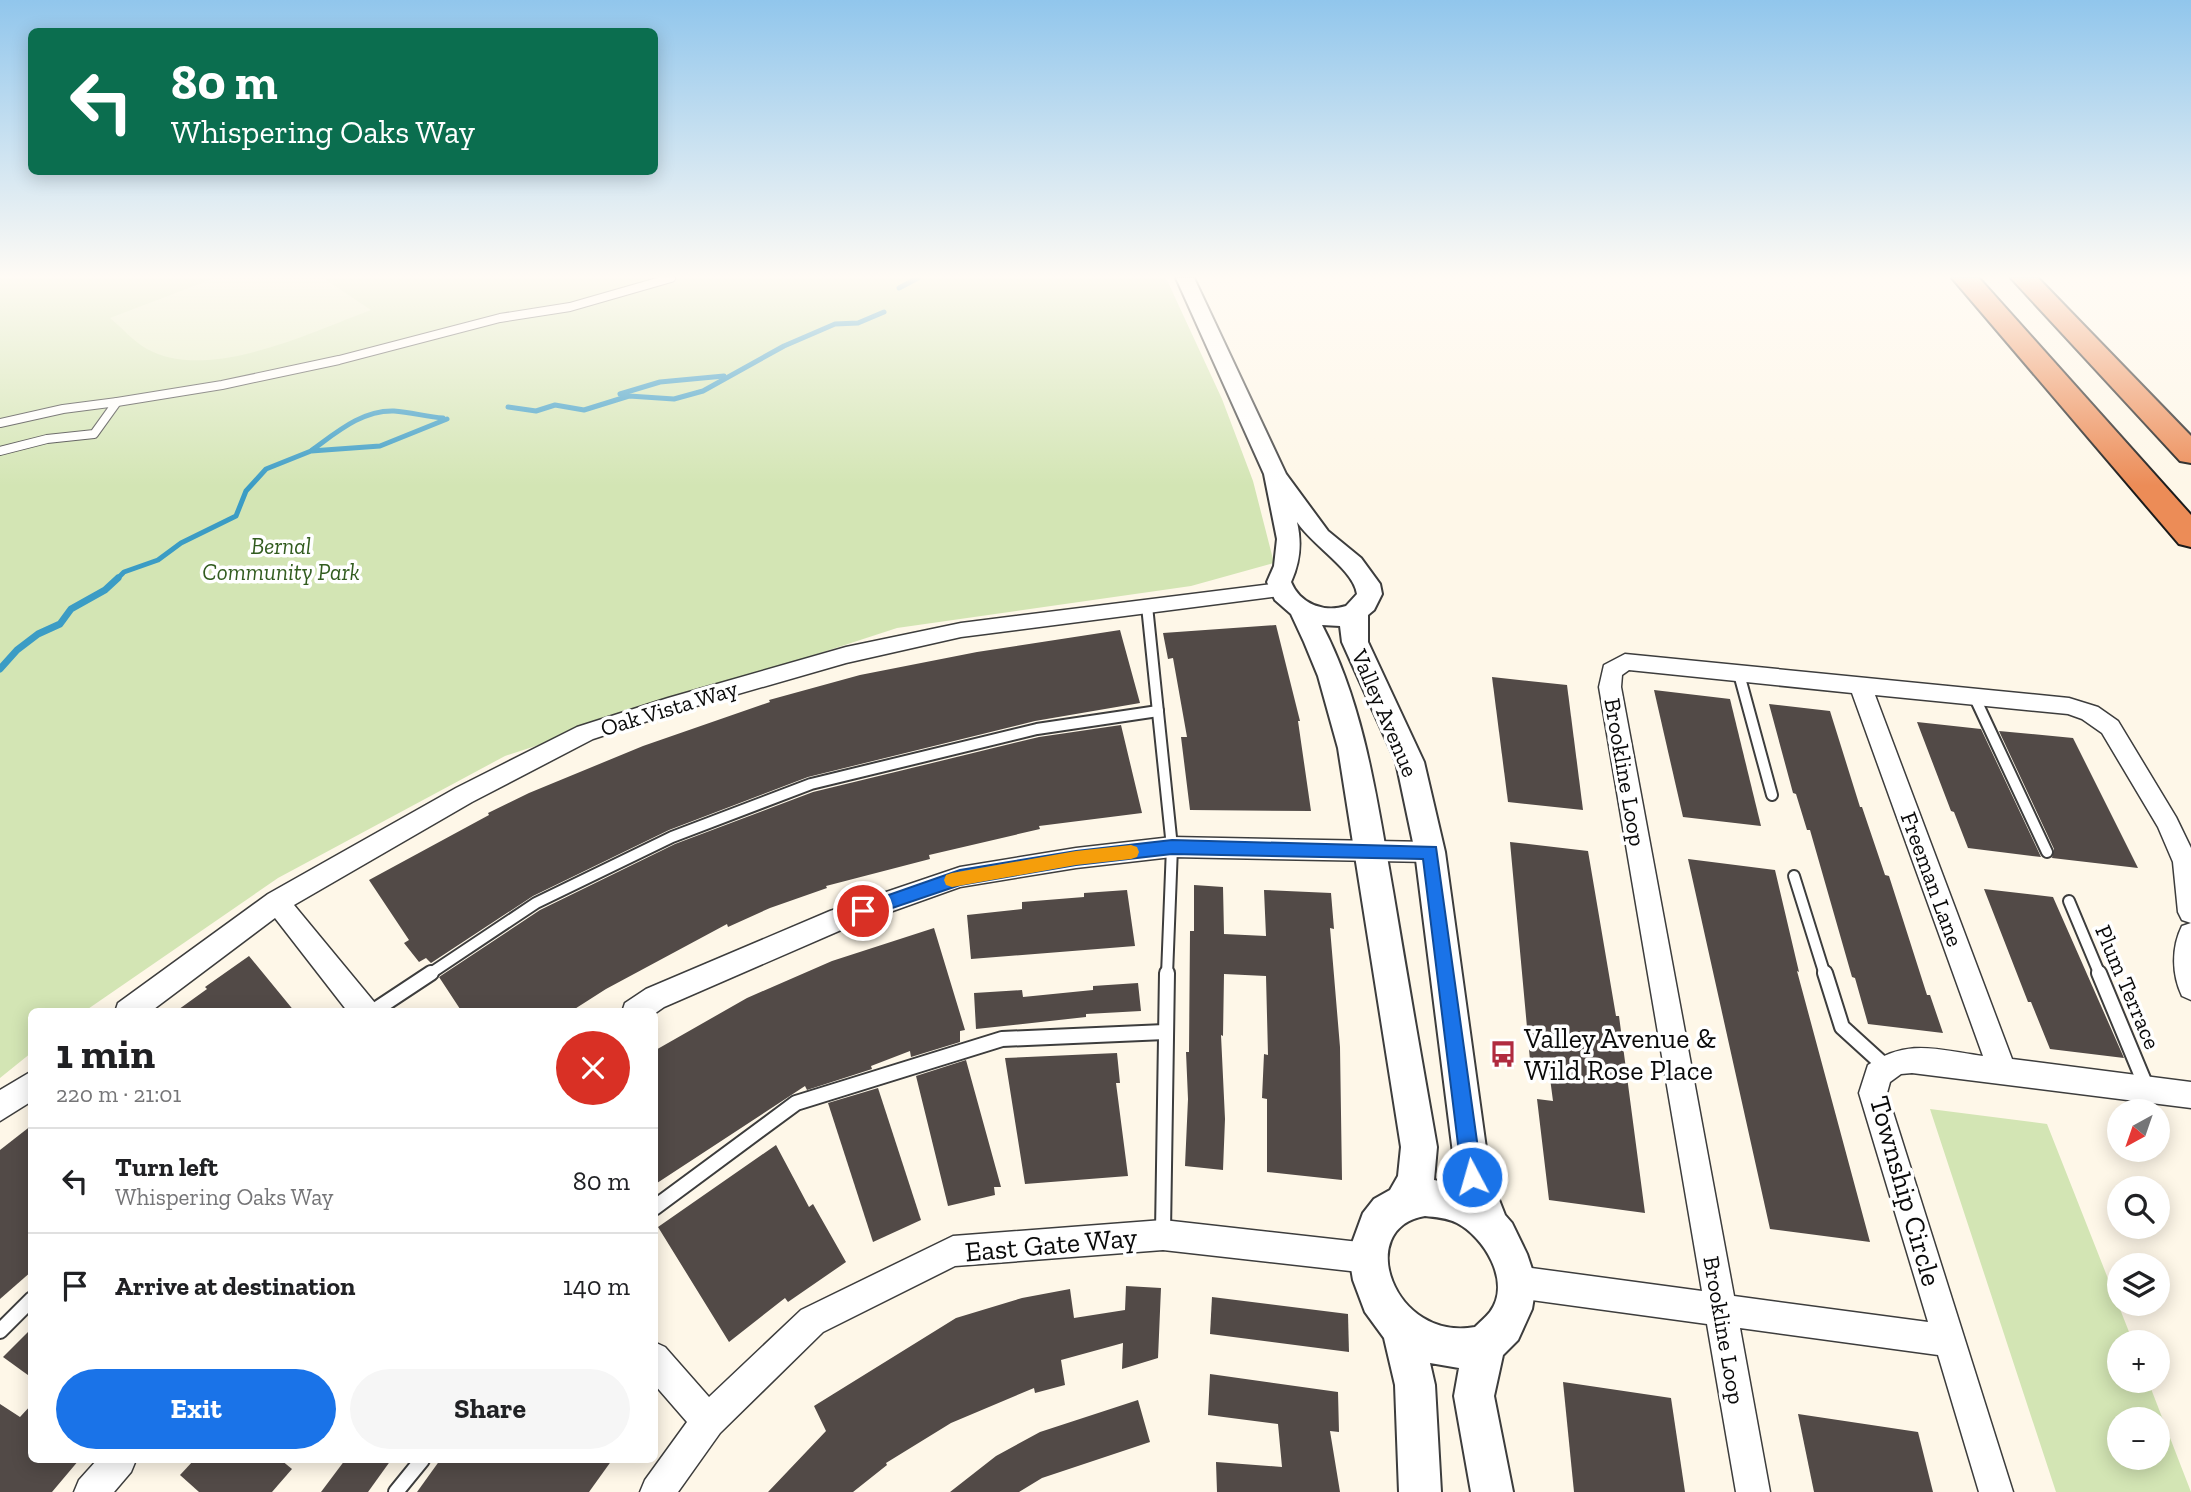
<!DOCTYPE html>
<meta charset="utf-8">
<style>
body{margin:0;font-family:"Zilla Slab",serif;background:#f6f6f6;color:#202124;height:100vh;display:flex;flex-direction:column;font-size:26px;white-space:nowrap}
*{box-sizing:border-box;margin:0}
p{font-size:23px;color:#757577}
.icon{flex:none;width:38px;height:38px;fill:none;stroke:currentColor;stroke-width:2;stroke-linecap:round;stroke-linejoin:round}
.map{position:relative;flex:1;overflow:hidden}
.panel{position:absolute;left:28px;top:1008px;width:630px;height:455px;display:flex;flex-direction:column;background:#fff;border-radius:10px;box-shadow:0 4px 18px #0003}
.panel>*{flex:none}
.top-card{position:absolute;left:28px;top:28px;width:630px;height:147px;border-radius:10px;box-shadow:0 4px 18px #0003;background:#0b6e4f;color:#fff;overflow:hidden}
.needle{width:46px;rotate:220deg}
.fabs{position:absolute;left:2107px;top:1099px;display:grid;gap:14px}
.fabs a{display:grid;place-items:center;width:63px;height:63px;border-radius:50%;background:#fff;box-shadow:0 4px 18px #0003;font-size:35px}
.pin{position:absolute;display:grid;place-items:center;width:60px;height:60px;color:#fff;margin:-30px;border:4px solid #fff;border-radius:50%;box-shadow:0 2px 7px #0007}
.me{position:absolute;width:77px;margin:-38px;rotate:354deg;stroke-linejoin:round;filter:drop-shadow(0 0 5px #0008)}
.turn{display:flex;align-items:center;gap:24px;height:147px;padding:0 28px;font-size:32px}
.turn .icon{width:91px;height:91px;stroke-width:2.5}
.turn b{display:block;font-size:49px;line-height:60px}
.round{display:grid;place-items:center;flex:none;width:74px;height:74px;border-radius:37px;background:#f6f6f6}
.overview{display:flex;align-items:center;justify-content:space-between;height:119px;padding:0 28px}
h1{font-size:42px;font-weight:800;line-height:52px}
.primary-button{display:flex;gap:14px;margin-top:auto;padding:14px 28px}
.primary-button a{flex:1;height:80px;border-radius:42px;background:#1a73e8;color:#fff;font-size:28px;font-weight:800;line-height:80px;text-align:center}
.primary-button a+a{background:#f6f6f6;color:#202124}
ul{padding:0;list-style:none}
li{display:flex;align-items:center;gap:21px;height:105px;padding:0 28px;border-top:2px solid #e0e0e0}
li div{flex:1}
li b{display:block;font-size:26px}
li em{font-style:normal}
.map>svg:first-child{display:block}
</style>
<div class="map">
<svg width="2191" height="1492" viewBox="0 0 2191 1492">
<rect width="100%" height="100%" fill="#fef7e8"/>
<!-- green -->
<g fill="#d3e5b4" fill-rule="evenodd">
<polygon points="0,278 1166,278 1222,399 1253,481 1274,563 1191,586 897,628 505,756 278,878 85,1011 32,1012 31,1053 0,1078"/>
<path d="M1930,1109L2047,1124L2133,1342H2119V1381H2148L2191,1492H2056ZM2119,1419H2158V1458H2119Z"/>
</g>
<!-- pitch -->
<path fill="#e3edc6" d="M215,278H323L371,310C311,332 209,383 147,349C134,342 122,328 110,318Z"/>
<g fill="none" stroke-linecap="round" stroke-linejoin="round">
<!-- stream-far1 -->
<g stroke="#3b9cc5" stroke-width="5">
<polyline points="899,288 918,278"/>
<polyline points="620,394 660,382 724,376"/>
<polyline points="508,407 536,411 555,405 584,410 629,396 674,399 703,391 784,346 835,324 858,323 884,312"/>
<path d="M312,450C337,432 362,410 394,411C411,412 427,417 443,418"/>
<polyline points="116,580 124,572 158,560 181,543 236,516 246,491 266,469 311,451 380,446 447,419"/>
</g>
<!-- stream -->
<polyline stroke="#3b9cc5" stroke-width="7" points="0,669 17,650 38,634 60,624 71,609 105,590 118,578"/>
</g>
<!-- building -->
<g fill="#524a47">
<polygon points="1276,625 1300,721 1298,721 1311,811 1190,810 1181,737 1187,737 1173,658 1168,659 1163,633"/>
<polygon points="1120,630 1140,703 1035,721 808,777 669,830 533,896 431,963 426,958 419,962 404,943 409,940 369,880 489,815 488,813 529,793 643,746 770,702 769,700 860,675 977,652"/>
<polygon points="1492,677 1567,685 1583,810 1508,802"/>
<polygon points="1654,690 1730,699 1761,826 1683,817"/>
<polygon points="1769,704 1830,711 1860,807 1862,807 1885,875 1889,876 1927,995 1930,995 1943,1033 1868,1024 1855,978 1852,977 1810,830 1807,830 1796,794 1793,793"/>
<polygon points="1917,722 1981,729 2041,857 1968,848 1954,812 1951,811"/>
<polygon points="1121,725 1142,813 1039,826 1040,829 929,855 930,859 826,886 827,888 770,908 728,927 727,924 606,989 570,1012 462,1012 439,977 540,910 675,844 813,792 1039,737"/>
<polygon points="1999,731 2073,738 2138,868 2052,858 2054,849"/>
<polygon points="1510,842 1588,851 1616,1016 1619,1016 1645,1213 1549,1200 1537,1099 1553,1101 1548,1063 1530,1060"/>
<polygon points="1688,859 1775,870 1799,972 1797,971 1870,1242 1770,1229"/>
<polygon points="1194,885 1223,887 1224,934 1266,936 1264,890 1331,893 1334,929 1330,928 1340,1047 1342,1180 1267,1172 1267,1099 1262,1098 1264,1054 1268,1055 1266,976 1224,974 1223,1036 1221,1035 1225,1119 1223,1170 1185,1166 1188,1099 1186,1052 1189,1052 1190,931 1194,931"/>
<polygon points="1984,889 2053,897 2124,1058 2050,1049 2031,1002 2028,1002"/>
<polygon points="1127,890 1135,946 971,959 967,915 1022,909 1022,902 1084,897 1084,893"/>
<polygon points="934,928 965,1030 960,1031 960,1042 911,1057 910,1051 871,1066 872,1069 807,1090 805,1086 654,1185 654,1051 747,998 832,961"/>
<polygon points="249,956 295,1012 175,1012 207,989 205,987"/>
<polygon points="1138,983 1141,1011 1086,1014 1086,1017 976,1029 974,993 1022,990 1023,997 1093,990 1093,986"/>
<polygon points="1117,1053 1120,1083 1116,1083 1128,1176 1025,1184 1005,1058"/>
<polygon points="966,1060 1001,1187 994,1187 995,1195 948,1206 916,1076"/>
<polygon points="878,1088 921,1220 873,1242 828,1103"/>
<polygon points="32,1125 32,1271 0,1299 0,1150"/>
<polygon points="776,1145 809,1207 813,1204 846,1262 788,1302 785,1298 729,1342 658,1227"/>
<polygon points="1126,1286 1161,1288 1158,1358 1122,1369 1123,1343 1061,1360 1065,1385 1035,1393 1034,1388 951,1423 886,1463 887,1465 853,1492 768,1492 826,1431 814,1406 956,1318 1022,1298 1070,1289 1074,1318 1125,1310"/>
<polygon points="1212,1297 1348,1314 1349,1352 1210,1334"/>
<polygon points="32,1328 32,1378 3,1357"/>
<polygon points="1210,1374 1338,1392 1339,1432 1330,1431 1340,1492 1217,1492 1216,1462 1282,1467 1278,1424 1208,1415"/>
<polygon points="1563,1382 1671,1398 1685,1492 1574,1492"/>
<polygon points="1138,1400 1150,1442 1042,1478 1019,1492 950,1492 996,1456 1040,1432"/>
<polygon points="0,1404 20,1417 32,1404 32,1460 79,1460 52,1492 0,1492"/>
<polygon points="1798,1414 1918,1432 1933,1492 1814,1492"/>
<polygon points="194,1460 281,1460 292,1469 272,1492 199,1492 180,1475"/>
<polygon points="345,1460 391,1460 368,1492 321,1492"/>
<polygon points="440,1460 612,1460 589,1492 417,1492"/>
</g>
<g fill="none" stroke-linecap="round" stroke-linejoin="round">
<defs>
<g id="service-far2">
<polyline points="117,402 222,385 339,360 500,318 570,307 671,278"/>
<polyline points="0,423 63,409 117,402 94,434 47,439 0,451"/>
</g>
<g id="service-far1">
<polyline points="1147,606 1172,847 1167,975"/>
<polyline points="1739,674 1772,795"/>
<polyline points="1974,696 2047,852"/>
<polyline points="1794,876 1825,975"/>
<polyline points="2069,901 2100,975"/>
<polyline points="428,975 536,903 672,837 811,784 1037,729 1158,711"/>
</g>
<g id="service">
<polyline points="1825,973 1842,1027 1886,1067"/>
<polyline points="2099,973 2146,1086"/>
<polyline points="372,1012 431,973"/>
<polyline points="654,1208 796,1103 1002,1039 1165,1032"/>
<polyline points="1163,1232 1167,973"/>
<polyline points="0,1331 32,1299"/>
<polyline points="396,1492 422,1460"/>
</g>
<g id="minor">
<polygon points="1280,583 1287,585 1290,590 1287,595 961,637 846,663 672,713 593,739 472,802 294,905 375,1003 378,1012 348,1012 275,918 150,1012 115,1012 118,1003 268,894 456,788 577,727 668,698 846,647 961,623"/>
<path d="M1625,654L2069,698L2098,707L2118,721L2176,817L2191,848V923L2182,920L2178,912L2173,862L2158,827L2102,733L2082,719L2068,714L1875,695L2012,1059L2191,1082V1108L1912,1073L1901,1074L1890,1082L1887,1093L2013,1492H1979L1938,1355L1740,1328L1770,1492H1736L1707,1324L1517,1298L1506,1293L1501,1282L1506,1271L1517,1266L1702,1291L1599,687L1604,665ZM1629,670L1852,693L1983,1056C1937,1050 1909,1038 1868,1065L1859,1093L1928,1322L1734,1296L1621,687L1622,675Z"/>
<polygon points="1172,837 1430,842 1439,845 1442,852 1439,859 1430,862 1172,857 1076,868 960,887 848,927 664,1007 654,1014 622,1012 625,1003 646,989 830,911 960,867 1076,848"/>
<path d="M2191,923V1000L2182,996C2172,975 2171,948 2182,926Z"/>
<polygon points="32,1071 32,1101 0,1121 0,1090"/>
<polygon points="1163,1220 1368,1243 1379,1247 1383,1258 1379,1269 1368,1273 1163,1250 955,1266 823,1332 720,1433 678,1492 640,1492 645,1480 687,1422 654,1384 654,1342 665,1347 709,1397 801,1310 953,1236"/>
<polygon points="97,1460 136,1460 131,1472 114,1492 74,1492 79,1480"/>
</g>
<path id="tertiary" d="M1176,278H1194L1286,474L1328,531L1361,558L1380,584L1382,594L1374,610L1368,615V642L1424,762L1445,852L1490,1177L1505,1215L1512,1223L1527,1254L1533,1272L1535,1291L1532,1309L1518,1340L1503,1355L1494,1396L1513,1492H1471L1454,1396L1459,1368L1430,1363L1435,1385L1441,1492H1399L1395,1385L1384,1338L1365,1312L1353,1280L1350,1262L1352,1243L1363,1213L1374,1199L1390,1190L1398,1176L1401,1147L1338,748L1318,676L1304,642L1291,614L1275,600L1267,582L1274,566L1277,539L1264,474ZM1297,522C1313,546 1354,570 1357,594L1346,606C1324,613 1300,604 1291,582C1300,562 1302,544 1297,522ZM1322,625L1340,626L1342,642L1396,762L1415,852L1457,1185L1434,1180L1437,1147C1422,1062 1407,976 1393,891C1377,801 1365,707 1322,625ZM1425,1216C1435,1217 1448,1218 1457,1223C1484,1237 1512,1282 1490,1312C1486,1317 1480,1322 1475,1327C1394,1342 1353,1228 1425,1216Z"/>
<g id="motorway">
<polygon points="1952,278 1979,278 2191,515 2191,547 2179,544"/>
<polygon points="2011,278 2038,278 2191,436 2191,463 2180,461"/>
</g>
</defs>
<!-- service-far2 casing -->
<use href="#service-far2" stroke="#3d3d3d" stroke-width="10"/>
<!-- service-far1 casing -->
<use href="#service-far1" stroke="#3d3d3d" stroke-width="14"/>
<!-- service casing -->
<use href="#service" stroke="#3d3d3d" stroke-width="18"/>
<!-- minor casing -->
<use href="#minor" stroke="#3d3d3d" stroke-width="3"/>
<!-- tertiary casing -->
<use href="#tertiary" stroke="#3d3d3d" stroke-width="4"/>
<!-- motorway casing -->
<use href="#motorway" stroke="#1b1b1b" stroke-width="4"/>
<!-- service-far2 -->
<use href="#service-far2" stroke="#fff" stroke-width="8"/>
<!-- service-far1 -->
<use href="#service-far1" stroke="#fff" stroke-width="10"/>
<!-- service -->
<use href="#service" stroke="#fff" stroke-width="14"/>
<!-- minor -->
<use href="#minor" fill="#fff" fill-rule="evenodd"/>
<!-- tertiary -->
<use href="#tertiary" fill="#fff" fill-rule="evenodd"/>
<!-- motorway -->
<use href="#motorway" fill="#ec8c57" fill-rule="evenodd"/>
</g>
<!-- sky -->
<linearGradient id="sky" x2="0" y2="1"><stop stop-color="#91c6ec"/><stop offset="0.57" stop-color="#fffbf5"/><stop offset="1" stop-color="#fffbf5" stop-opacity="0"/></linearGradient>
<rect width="2191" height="486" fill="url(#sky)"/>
<!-- route -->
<polygon fill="#1a73e8" stroke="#114b97" stroke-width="2" points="1172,840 1436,847 1482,1177 1479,1184 1472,1187 1465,1184 1462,1177 1423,859 1172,854 1076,865 960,885 863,918 857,916 855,911 857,906 960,870 1076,851"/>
<!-- slow -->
<polygon fill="#f59e0b" points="1131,845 1137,847 1139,852 1137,857 1131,859 1076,865 952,887 946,885 944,880 946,875 952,873 1076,851"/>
<!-- icons -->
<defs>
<symbol id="bus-bare" viewBox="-9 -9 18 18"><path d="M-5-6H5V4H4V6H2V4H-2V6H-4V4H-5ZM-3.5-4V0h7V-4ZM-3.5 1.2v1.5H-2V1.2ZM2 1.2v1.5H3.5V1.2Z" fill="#b02b3f" stroke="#fff" stroke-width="2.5" paint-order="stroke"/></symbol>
</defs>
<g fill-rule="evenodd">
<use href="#bus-bare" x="1484" y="1035" width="38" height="38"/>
</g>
<g text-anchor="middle" stroke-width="7" stroke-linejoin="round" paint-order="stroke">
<!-- park labels -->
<g font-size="23" font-style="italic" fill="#325c1f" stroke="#fff">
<text x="281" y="554">Bernal<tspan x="281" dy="26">Community Park</tspan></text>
</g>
<!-- street labels -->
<g font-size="23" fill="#0a0a0a" stroke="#fff">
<text transform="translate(669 708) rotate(-17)" y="8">Oak Vista Way</text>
<text transform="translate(1385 713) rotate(67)" y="8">Valley Avenue</text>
<text transform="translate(1625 772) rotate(80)" y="8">Brookline Loop</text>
<text transform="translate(1932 879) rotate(70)" y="8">Freeman Lane</text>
<text transform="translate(2128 987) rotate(67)" y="8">Plum Terrace</text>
<text transform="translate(1724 1330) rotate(80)" y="8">Brookline Loop</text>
</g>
<!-- near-poi labels -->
<g font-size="28" fill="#0a0a0a" stroke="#fff" text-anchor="start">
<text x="1524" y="1048">Valley Avenue &amp;<tspan x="1524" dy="32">Wild Rose Place</tspan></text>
</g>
<!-- near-street labels -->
<g font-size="28" fill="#0a0a0a" stroke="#fff">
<text transform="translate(1906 1191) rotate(74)" y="10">Township Circle</text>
<text transform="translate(1051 1244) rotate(-5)" y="10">East Gate Way</text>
</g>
</g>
</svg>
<div class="fabs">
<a><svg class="needle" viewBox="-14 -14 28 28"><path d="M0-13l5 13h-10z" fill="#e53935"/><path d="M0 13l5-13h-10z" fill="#757577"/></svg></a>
<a><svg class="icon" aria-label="search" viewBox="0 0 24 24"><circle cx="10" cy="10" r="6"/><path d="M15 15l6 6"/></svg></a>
<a><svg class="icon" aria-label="layers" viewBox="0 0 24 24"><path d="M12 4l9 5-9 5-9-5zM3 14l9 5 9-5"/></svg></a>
<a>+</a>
<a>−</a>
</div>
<div class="pin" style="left:863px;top:911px;background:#d93025"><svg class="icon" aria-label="arrive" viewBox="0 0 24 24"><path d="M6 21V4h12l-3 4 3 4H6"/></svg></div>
<svg class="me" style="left:1472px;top:1177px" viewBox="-20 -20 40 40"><circle r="17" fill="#1a73e8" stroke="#fff" stroke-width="3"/><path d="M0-11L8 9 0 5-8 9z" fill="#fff"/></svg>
<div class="top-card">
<div class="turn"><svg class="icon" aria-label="left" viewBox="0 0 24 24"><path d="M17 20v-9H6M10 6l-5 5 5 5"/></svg><div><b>80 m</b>Whispering Oaks Way</div></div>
</div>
<section class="panel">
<div class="overview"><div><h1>1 min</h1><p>220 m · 21:01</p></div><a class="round" style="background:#d93025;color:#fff"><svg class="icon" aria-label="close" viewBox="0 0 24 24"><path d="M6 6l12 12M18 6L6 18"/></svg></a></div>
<ul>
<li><svg class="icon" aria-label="left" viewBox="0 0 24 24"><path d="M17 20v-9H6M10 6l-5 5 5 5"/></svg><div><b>Turn left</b><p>Whispering Oaks Way</p></div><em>80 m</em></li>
<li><svg class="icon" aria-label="arrive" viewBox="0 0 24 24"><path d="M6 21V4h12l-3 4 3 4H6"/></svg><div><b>Arrive at destination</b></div><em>140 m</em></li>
</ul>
<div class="primary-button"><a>Exit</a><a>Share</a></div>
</section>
</div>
